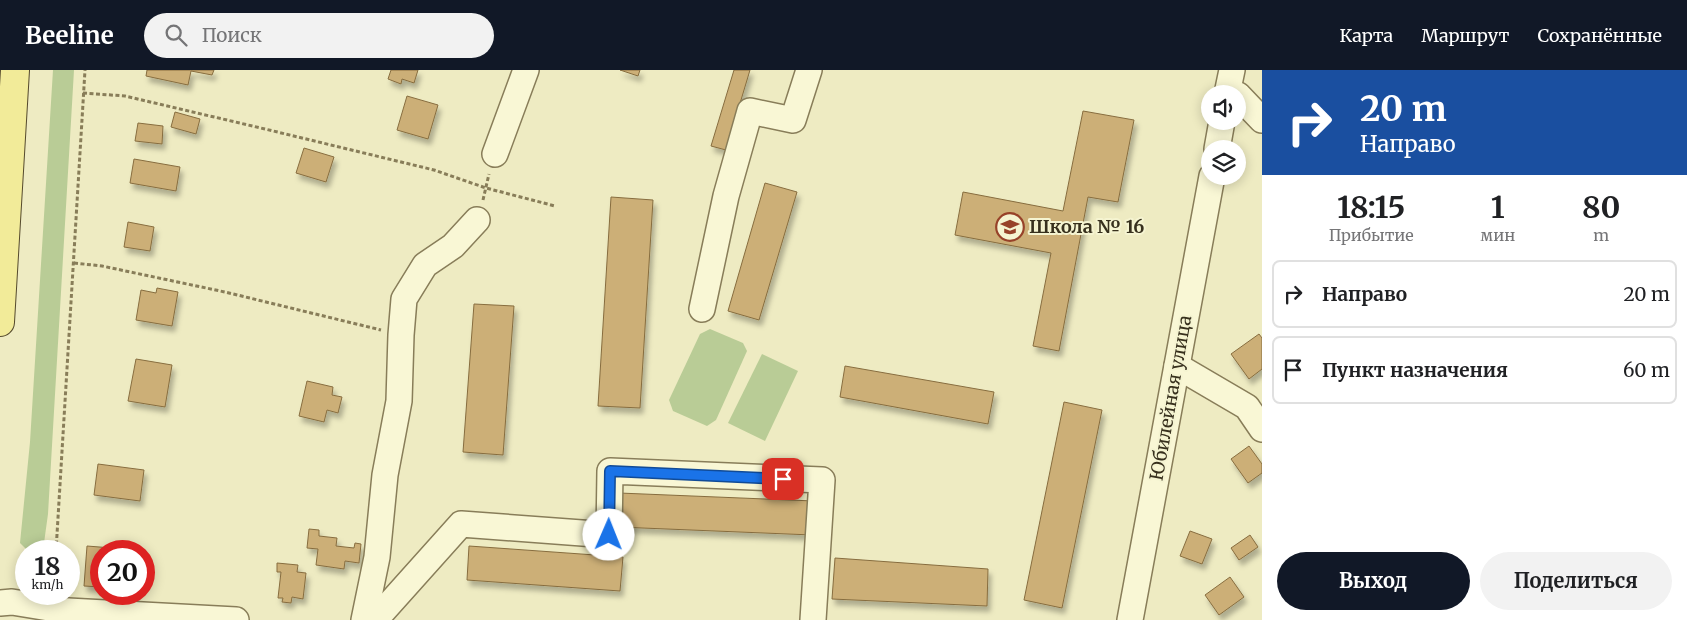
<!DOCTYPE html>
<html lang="ru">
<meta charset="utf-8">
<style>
body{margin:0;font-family:Merriweather,serif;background:#f2f2f2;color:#202124;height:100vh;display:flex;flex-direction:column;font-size:19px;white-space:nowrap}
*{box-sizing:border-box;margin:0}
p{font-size:16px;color:#757577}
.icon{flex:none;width:28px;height:28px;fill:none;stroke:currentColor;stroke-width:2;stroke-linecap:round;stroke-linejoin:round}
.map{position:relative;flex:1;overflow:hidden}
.panel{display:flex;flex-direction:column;background:#fff;width:425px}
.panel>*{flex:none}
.hud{background:#1a4fa0;color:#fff;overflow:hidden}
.tools{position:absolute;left:1201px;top:15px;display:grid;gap:10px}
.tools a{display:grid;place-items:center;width:45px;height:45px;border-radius:50%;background:#fff;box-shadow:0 2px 12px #0003;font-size:25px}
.speed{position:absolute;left:15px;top:470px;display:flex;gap:10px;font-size:25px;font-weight:700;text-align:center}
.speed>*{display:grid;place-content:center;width:65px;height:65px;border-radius:50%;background:#fff;box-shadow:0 2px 12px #0003;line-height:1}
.speed small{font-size:12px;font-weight:400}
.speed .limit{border:8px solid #d22;background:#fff;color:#111}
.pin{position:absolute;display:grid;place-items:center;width:42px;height:42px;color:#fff;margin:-21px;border-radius:10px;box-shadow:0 2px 8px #0006}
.me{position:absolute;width:55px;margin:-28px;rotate:1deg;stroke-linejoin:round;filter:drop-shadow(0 0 4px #0008)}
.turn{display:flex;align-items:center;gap:18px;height:105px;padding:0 15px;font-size:22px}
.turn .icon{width:65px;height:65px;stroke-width:2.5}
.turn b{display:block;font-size:35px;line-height:42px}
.eta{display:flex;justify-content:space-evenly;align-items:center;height:85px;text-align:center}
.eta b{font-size:30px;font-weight:700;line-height:35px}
.cta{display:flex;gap:10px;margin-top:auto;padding:10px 15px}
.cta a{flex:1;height:58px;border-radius:30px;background:#111827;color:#fff;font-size:20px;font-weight:700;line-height:58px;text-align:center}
.cta a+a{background:#f2f2f2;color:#202124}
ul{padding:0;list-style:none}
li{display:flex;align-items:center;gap:15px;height:68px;margin:0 10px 8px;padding:0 5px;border:2px solid #e0e0e0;border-radius:8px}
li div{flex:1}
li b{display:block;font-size:19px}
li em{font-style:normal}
header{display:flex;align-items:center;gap:30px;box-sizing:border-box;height:70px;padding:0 25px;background:#111827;color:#fff}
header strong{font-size:24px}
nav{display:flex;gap:28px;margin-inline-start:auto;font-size:18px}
.search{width:350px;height:45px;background:#f2f2f2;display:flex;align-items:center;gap:12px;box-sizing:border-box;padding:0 18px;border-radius:28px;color:#757577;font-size:19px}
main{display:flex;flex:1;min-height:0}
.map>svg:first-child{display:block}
</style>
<header>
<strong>Beeline</strong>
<div class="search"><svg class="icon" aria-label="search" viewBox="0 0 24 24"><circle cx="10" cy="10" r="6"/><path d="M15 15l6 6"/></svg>Поиск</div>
<nav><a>Карта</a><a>Маршрут</a><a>Сохранённые</a></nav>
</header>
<main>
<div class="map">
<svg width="1262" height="550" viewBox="0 0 1262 550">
<defs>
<filter id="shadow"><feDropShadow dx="3" dy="5.5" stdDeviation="2.5" flood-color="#0004"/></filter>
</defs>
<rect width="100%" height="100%" fill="#eeebc2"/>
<!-- green -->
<g fill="#b9cc96">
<polygon points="53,0 74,0 48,444 44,473 36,481 28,481 20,473 30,372"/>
<polygon points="710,259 743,273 747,281 716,350 707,356 673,341 669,330 700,264"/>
<polygon points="762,284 798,301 765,371 728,353"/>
</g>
<!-- building -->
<g fill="#ccaf77" stroke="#876d3f" filter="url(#shadow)">
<polygon points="147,0 214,0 212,5 191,1 188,15 146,6"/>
<polygon points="391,0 418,0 414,13 402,9 401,14 388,9"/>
<polygon points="620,0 640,0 638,6"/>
<polygon points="734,0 750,0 726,80 711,76"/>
<polygon points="407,26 438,35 428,69 397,60"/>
<polygon points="1083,41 1134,50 1118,132 1088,127 1059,281 1033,276 1051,183 955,165 963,122 1063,141"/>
<polygon points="175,42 200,49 196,64 171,57"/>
<polygon points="138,53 163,56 162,74 135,71"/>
<polygon points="304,78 334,87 326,112 296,103"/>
<polygon points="134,89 180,97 176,121 130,113"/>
<polygon points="765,113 797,122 759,250 728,241"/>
<polygon points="611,127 653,130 640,338 598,336"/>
<polygon points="128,152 154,157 150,181 124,177"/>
<polygon points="157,218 178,222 172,256 136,250 141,220 156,223"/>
<polygon points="474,234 514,236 503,385 463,382"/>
<polygon points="1259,264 1262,268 1262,299 1249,309 1231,284"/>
<polygon points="136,289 172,295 165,337 128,331"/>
<polygon points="845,296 994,322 988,354 840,327"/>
<polygon points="307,311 333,317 332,325 342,327 338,343 327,340 324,352 299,346"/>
<polygon points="1064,332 1102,340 1062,538 1024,530"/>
<polygon points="1249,376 1262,394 1262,403 1248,413 1231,389"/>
<polygon points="98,394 144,400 140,431 94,425"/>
<polygon points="619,423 814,431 812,465 618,457"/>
<polygon points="309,459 319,460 319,466 337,468 336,476 354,478 355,473 361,474 359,493 345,491 344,499 316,495 318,479 307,478"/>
<polygon points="1190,461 1212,469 1202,494 1180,486"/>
<polygon points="1250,465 1258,477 1239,490 1231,478"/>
<polygon points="87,476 137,480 137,481 101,481 101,517 84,516"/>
<polygon points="469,476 623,487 620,521 467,510"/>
<polygon points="835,488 988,499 987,536 832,529"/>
<polygon points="277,493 298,495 297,502 306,503 303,529 292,527 291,533 282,532 283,528 278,528 281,502 277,502"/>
<polygon points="1230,507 1244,527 1219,545 1205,525"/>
</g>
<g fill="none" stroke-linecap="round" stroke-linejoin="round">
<defs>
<g id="minor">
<polyline points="1227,24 1232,0"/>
<polyline points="1238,25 1262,50"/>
<polyline points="1217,79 1222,51"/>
<polyline points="495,84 526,0"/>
<polyline points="702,239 726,126 750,41 793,50 809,0"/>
<polyline points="1177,296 1247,337 1262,359"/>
<polyline points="0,533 12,532 68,541 236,550"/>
<polyline points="364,550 377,487 385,405 399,331 401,265 404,229 425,195 453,176 477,150"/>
<polyline points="375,550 461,454 609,465 610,401 822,410 813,550"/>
<polyline points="1130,550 1212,106"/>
</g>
<polyline id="major" points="0,252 15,0"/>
</defs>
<!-- minor casing -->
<use href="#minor" stroke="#887d59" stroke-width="28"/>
<!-- major casing -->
<use href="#major" stroke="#554a2d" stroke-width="30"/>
<!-- path -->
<g stroke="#887d59" stroke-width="3" stroke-dasharray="4 2.5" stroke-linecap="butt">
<polyline points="83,23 125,26 265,59 434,100 486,118 555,136"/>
<polyline points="483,130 489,104"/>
<polyline points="74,193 102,196 225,222 381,260"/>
<polyline points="56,481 85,0"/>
</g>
<!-- minor -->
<use href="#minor" stroke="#f9f7d5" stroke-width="25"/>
<!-- major -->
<use href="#major" stroke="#f2eb99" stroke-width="28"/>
</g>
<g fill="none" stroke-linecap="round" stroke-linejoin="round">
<defs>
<polyline id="route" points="609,465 610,401 783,409"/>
</defs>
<!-- route casing -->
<use href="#route" stroke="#114b97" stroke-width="12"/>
<!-- route -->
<use href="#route" stroke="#1a73e8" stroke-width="9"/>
</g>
<!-- icons -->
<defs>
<symbol id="school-ring" viewBox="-11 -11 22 22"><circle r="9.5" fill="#f5f4d1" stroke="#974229" stroke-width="1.5"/><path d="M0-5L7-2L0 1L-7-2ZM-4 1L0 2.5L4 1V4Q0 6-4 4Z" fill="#974229"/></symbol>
</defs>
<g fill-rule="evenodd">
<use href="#school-ring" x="994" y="141" width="32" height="32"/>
</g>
<g text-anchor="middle" stroke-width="4" stroke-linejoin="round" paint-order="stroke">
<!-- poi labels -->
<g font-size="18" font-weight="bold" fill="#37301d" stroke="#f5f4d1" text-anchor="start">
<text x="1029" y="163">Школа № 16</text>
</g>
<!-- street labels -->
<g font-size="18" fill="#37301d" stroke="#f5f4d1">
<text transform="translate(1171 328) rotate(-80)" y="6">Юбилейная улица</text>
</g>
</g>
</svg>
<div class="tools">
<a><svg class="icon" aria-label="sound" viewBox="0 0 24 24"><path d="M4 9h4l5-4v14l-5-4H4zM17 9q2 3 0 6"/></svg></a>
<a><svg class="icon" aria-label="layers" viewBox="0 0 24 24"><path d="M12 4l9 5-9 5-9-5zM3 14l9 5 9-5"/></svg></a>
</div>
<div class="speed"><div>18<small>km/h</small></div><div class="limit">20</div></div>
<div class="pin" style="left:783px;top:409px;background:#d93025"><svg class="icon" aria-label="arrive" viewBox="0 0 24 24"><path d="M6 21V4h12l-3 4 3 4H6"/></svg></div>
<svg class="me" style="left:609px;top:465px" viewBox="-20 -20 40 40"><circle r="19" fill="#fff"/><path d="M0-13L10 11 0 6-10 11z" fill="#1a73e8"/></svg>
</div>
<section class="panel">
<div class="hud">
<div class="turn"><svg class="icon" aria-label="right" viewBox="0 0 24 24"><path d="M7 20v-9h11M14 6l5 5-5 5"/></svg><div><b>20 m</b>Направо</div></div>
</div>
<div class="eta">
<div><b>18:15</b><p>Прибытие</p></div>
<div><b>1</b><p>мин</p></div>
<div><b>80</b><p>m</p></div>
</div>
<ul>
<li><svg class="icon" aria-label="right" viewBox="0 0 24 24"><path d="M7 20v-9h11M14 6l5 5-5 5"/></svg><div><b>Направо</b></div><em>20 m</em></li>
<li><svg class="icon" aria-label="arrive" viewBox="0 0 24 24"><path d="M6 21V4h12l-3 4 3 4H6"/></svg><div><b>Пункт назначения</b></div><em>60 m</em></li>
</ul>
<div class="cta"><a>Выход</a><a>Поделиться</a></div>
</section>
</main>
